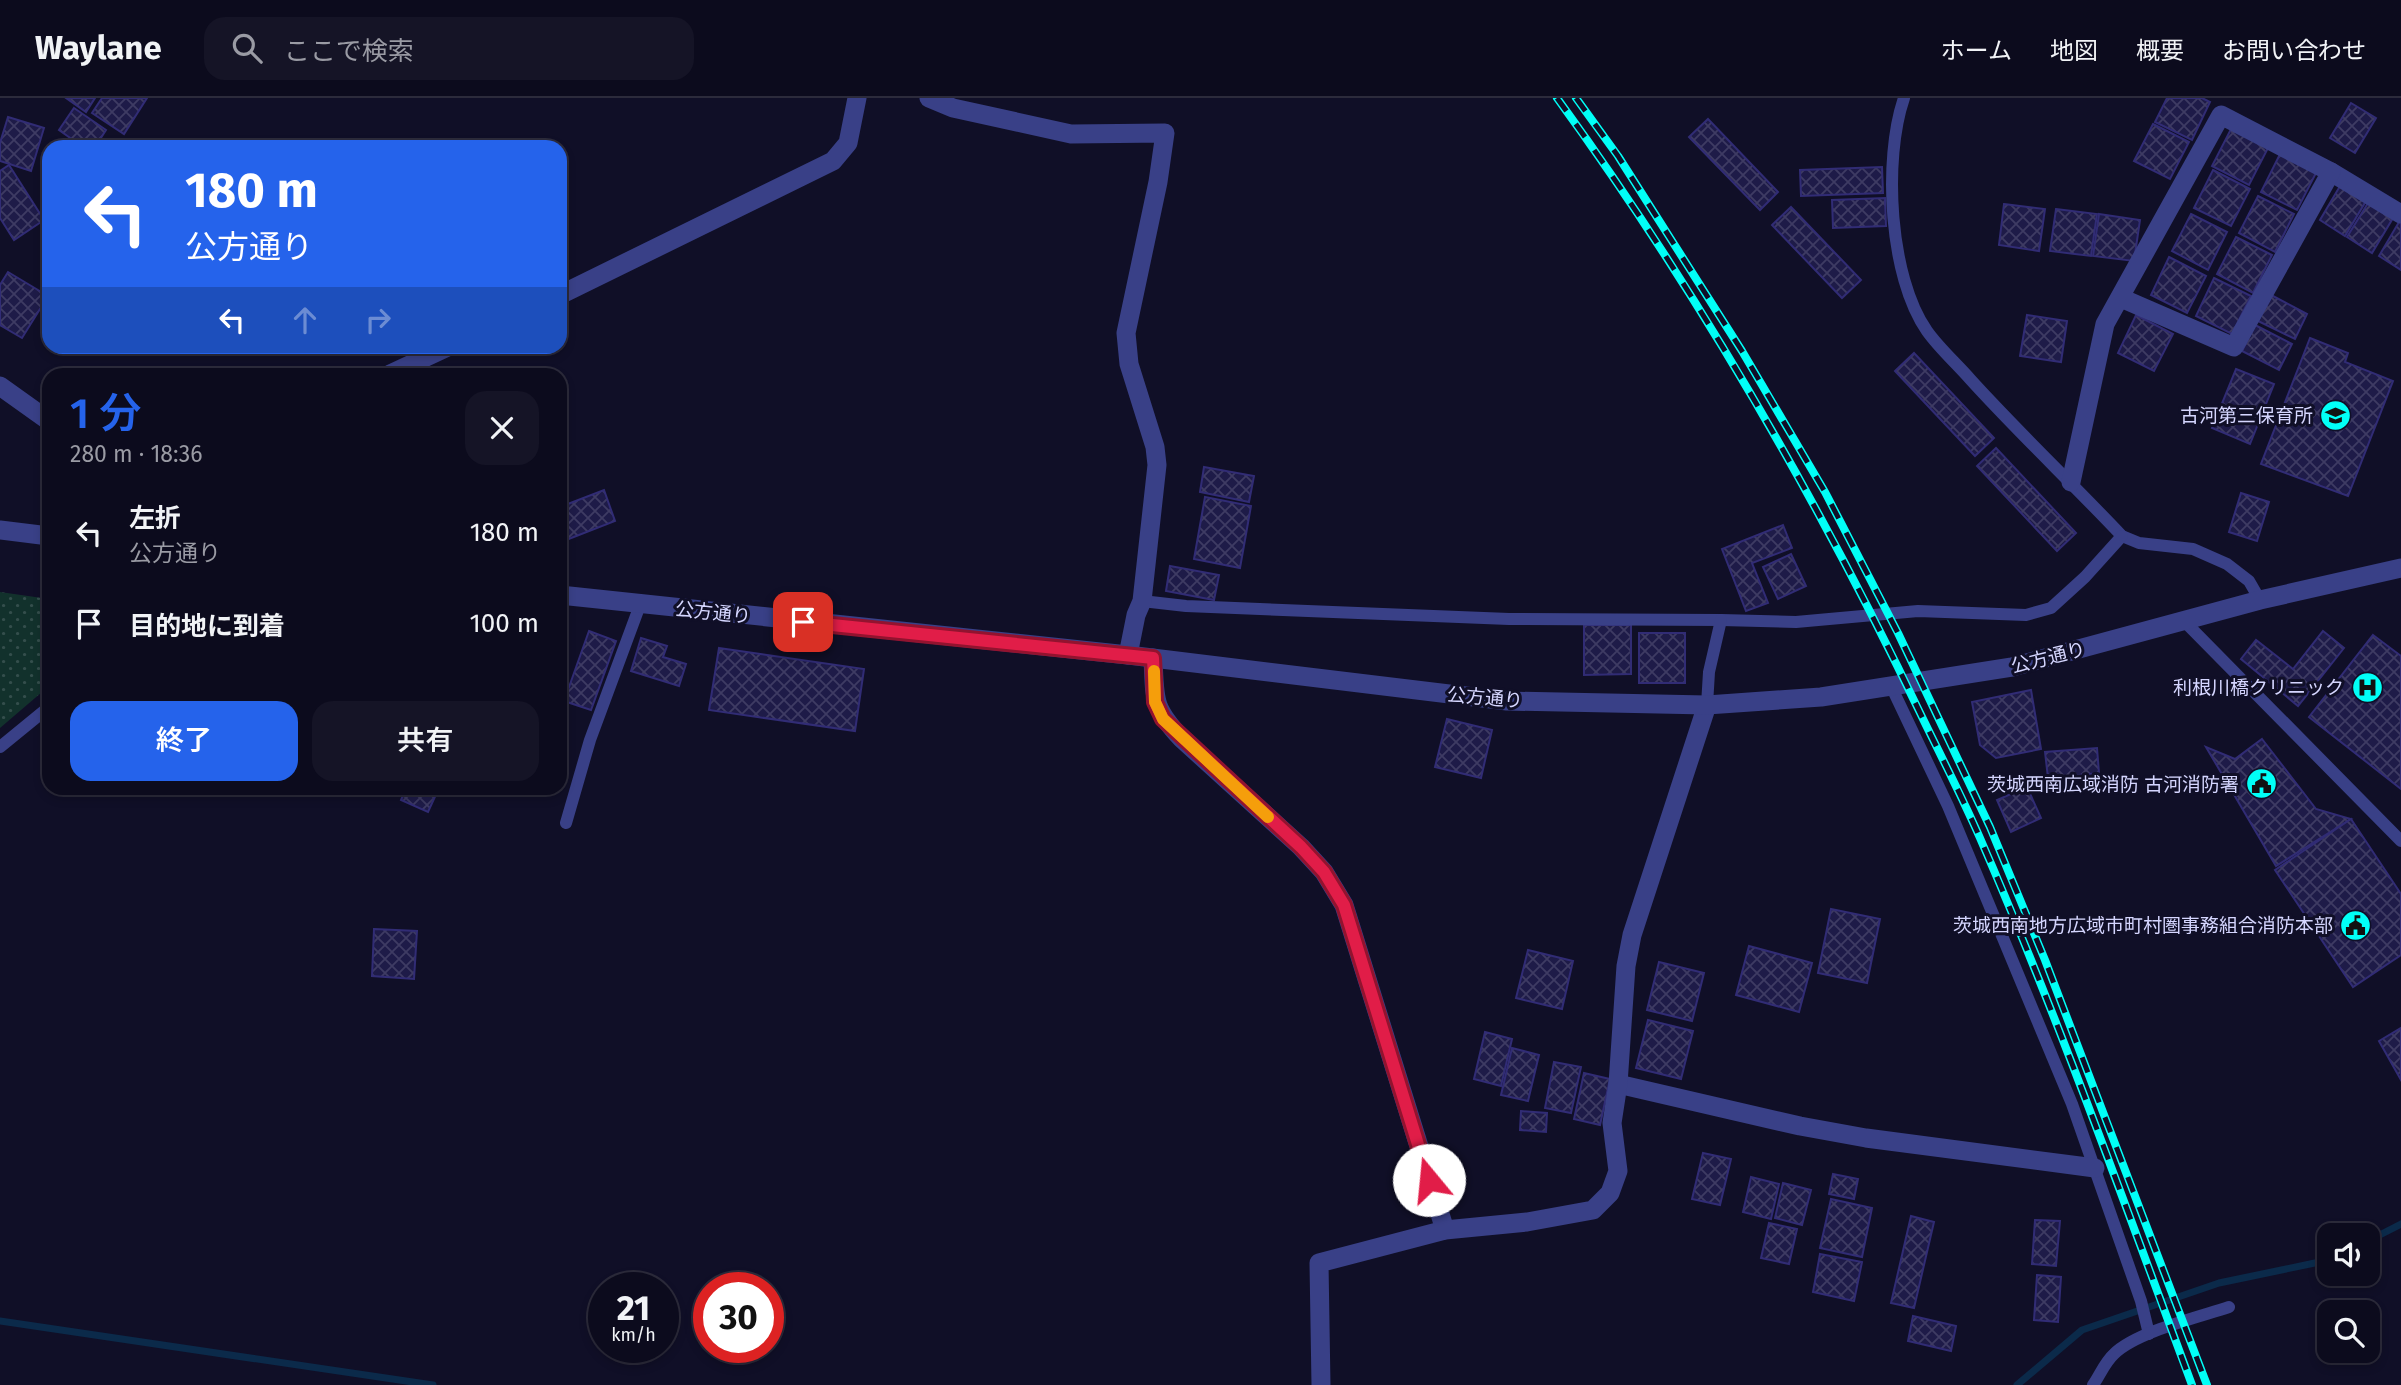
<!DOCTYPE html>
<html lang="ja">
<meta charset="utf-8">
<style>
body{margin:0;font-family:"Fira Sans","Noto Sans JP",sans-serif;background:#151426;color:#f1f3f6;height:100vh;display:flex;flex-direction:column;font-size:26px;white-space:nowrap}
*{box-sizing:border-box;margin:0}
p{font-size:23px;color:#9a9ba4}
.icon{flex:none;width:38px;height:38px;fill:none;stroke:currentColor;stroke-width:2;stroke-linecap:round;stroke-linejoin:round}
.map{position:relative;flex:1;overflow:hidden}
.details{position:absolute;left:42px;top:270px;width:525px;height:427px;display:flex;flex-direction:column;background:#0c0b1d;border-radius:21px;box-shadow:0 4px 10px #0003,0 0 0 2px #2c2b3b}
.details>*{flex:none}
.banner{position:absolute;left:42px;top:42px;width:525px;height:214px;border-radius:21px;box-shadow:0 4px 10px #0003,0 0 0 2px #2c2b3b;background:#2563eb;color:#fff;overflow:hidden}
.tools{position:absolute;left:2317px;top:1125px;display:grid;gap:14px}
.tools a{display:grid;place-items:center;width:63px;height:63px;border-radius:14px;background:#0c0b1d;box-shadow:0 4px 10px #0003,0 0 0 2px #2c2b3b;font-size:35px}
.speed{position:absolute;left:588px;top:1174px;display:flex;gap:14px;font-size:35px;font-weight:700;text-align:center}
.speed>*{display:grid;place-content:center;width:91px;height:91px;border-radius:50%;background:#0c0b1d;box-shadow:0 4px 10px #0003,0 0 0 2px #2c2b3b;line-height:1}
.speed small{font-size:18px;font-weight:400}
.speed .limit{border:10px solid #d22;background:#fff;color:#111}
.pin{position:absolute;display:grid;place-items:center;width:60px;height:60px;color:#fff;margin:-30px;border-radius:14px;box-shadow:0 4px 10px #0006}
.me{position:absolute;width:77px;margin:-38px;rotate:343deg;stroke-linejoin:round;filter:drop-shadow(0 0 5px #0008)}
.turn{display:flex;align-items:center;gap:24px;height:147px;padding:0 28px;font-size:32px}
.turn .icon{width:91px;height:91px;stroke-width:2.5}
.turn b{display:block;font-size:49px;line-height:60px}
.lanes{display:flex;align-items:center;height:66px;padding:0 28px;background:#0003;justify-content:center;gap:35px;direction:ltr}
.lanes .off{opacity:.35}
.round{display:grid;place-items:center;flex:none;width:74px;height:74px;border-radius:21px;background:#151426}
.headline{display:flex;align-items:center;justify-content:space-between;height:119px;padding:0 28px}
h1{font-size:42px;font-weight:600;line-height:52px;color:#2563eb}
.action{display:flex;gap:14px;margin-top:auto;padding:14px 28px}
.action a{flex:1;height:80px;border-radius:21px;background:#2563eb;color:#fff;font-size:28px;font-weight:600;line-height:80px;text-align:center}
.action a+a{background:#151426;color:#f1f3f6}
ul{padding:0;list-style:none}
li{display:flex;align-items:center;gap:21px;height:91px;padding:0 28px}
li div{flex:1}
li b{display:block;font-size:26px}
li em{font-style:normal}
header{display:flex;align-items:center;gap:42px;box-sizing:border-box;height:98px;padding:0 35px;background:#0c0b1d;border-bottom:2px solid #2c2b3b}
header strong{font-size:33px}
nav{display:flex;gap:38px;margin-inline-start:auto;font-size:24px}
.search{width:490px;height:63px;background:#151426;display:flex;align-items:center;gap:18px;box-sizing:border-box;padding:0 24px;border-radius:21px;color:#9a9ba4;font-size:26px}
.map>svg:first-child{display:block}
</style>
<header>
<strong>Waylane</strong>
<div class="search"><svg class="icon" aria-label="search" viewBox="0 0 24 24"><circle cx="10" cy="10" r="6"/><path d="M15 15l6 6"/></svg>ここで検索</div>
<nav><a>ホーム</a><a>地図</a><a>概要</a><a>お問い合わせ</a></nav>
</header>
<div class="map">
<svg width="2401" height="1287" viewBox="0 0 2401 1287">
<defs>
<pattern id="grass-dots" width="8" height="8" patternUnits="userSpaceOnUse" patternTransform="scale(1.75)"><rect width="8" height="8" fill="#12312c"/><path d="M2 2h.1M6 6h.1" fill="none" stroke="#344e4c" stroke-width="1.8" stroke-linecap="round"/></pattern>
<pattern id="building-cross-hatch" width="8" height="8" patternUnits="userSpaceOnUse" patternTransform="scale(1.75)"><rect width="8" height="8" fill="#1e1b48"/><path d="M0 0l8 8M0 8l8-8" fill="none" stroke="#3e3b63"/></pattern>
</defs>
<rect width="100%" height="100%" fill="#100f27"/>
<!-- grass -->
<polygon fill="url(#grass-dots)" points="0,494 49,501 49,588 0,630"/>
<g fill="none" stroke-linecap="round" stroke-linejoin="round">
<!-- stream -->
<g stroke="#0b2a4a" stroke-width="7">
<polyline points="2368,1143 2401,1126"/>
<polyline points="0,1223 433,1287"/>
<polyline points="2017,1287 2082,1232 2219,1185 2329,1162"/>
</g>
</g>
<!-- building -->
<g fill="url(#building-cross-hatch)" stroke="#312c75" stroke-width="2">
<polygon points="66,0 95,0 86,14"/>
<polygon points="102,0 147,0 124,36 92,15"/>
<polygon points="2167,0 2202,0 2210,4 2192,42 2155,24"/>
<polygon points="2351,5 2376,20 2355,55 2330,40"/>
<polygon points="74,10 106,32 95,49 83,49 59,32"/>
<polygon points="8,19 44,30 31,73 0,63 0,45"/>
<polygon points="1708,21 1778,94 1760,112 1689,39"/>
<polygon points="2153,26 2189,44 2170,81 2134,63"/>
<polygon points="2231,31 2268,50 2249,87 2212,68"/>
<polygon points="2280,56 2316,75 2297,112 2261,94"/>
<polygon points="9,67 44,122 14,142 0,120 0,73"/>
<polygon points="1882,69 1883,95 1801,98 1800,72"/>
<polygon points="2213,72 2250,91 2231,128 2194,110"/>
<polygon points="2340,88 2366,103 2345,138 2320,122"/>
<polygon points="2258,98 2294,116 2275,154 2239,135"/>
<polygon points="1885,100 1886,128 1833,130 1832,102"/>
<polygon points="2368,105 2393,120 2372,155 2347,139"/>
<polygon points="2004,106 2045,111 2039,153 1999,147"/>
<polygon points="1791,109 1861,182 1842,200 1772,127"/>
<polygon points="2056,111 2097,116 2091,158 2050,153"/>
<polygon points="2099,116 2140,122 2134,163 2093,158"/>
<polygon points="2191,116 2227,134 2208,172 2172,153"/>
<polygon points="2399,124 2401,125 2401,172 2379,158"/>
<polygon points="2236,139 2272,157 2253,195 2217,176"/>
<polygon points="2169,159 2206,178 2187,215 2151,197"/>
<polygon points="8,174 48,198 22,240 0,227 0,187"/>
<polygon points="2214,180 2251,198 2232,236 2196,218"/>
<polygon points="2271,197 2307,216 2295,241 2258,223"/>
<polygon points="2027,217 2067,223 2061,264 2020,258"/>
<polygon points="2136,217 2173,236 2154,273 2118,255"/>
<polygon points="2255,227 2292,246 2279,272 2242,253"/>
<polygon points="2310,240 2348,255 2345,264 2393,283 2348,398 2261,366"/>
<polygon points="1914,255 1994,340 1975,358 1895,273"/>
<polygon points="2236,271 2274,286 2250,346 2212,330"/>
<polygon points="1996,350 2076,435 2057,453 1977,368"/>
<polygon points="1204,369 1254,378 1249,404 1200,394"/>
<polygon points="604,392 615,423 561,444 560,409"/>
<polygon points="2241,395 2269,404 2257,443 2229,434"/>
<polygon points="1205,399 1251,408 1240,470 1194,461"/>
<polygon points="1783,427 1792,450 1752,465 1768,505 1746,513 1722,451"/>
<polygon points="1791,456 1806,488 1778,501 1763,469"/>
<polygon points="1170,468 1219,477 1214,502 1166,493"/>
<polygon points="1584,527 1631,527 1631,576 1584,577"/>
<polygon points="589,533 616,543 591,612 564,603"/>
<polygon points="2323,533 2344,550 2298,608 2241,561 2256,542 2293,571"/>
<rect x="1639" y="535" width="46" height="50"/>
<polygon points="2373,537 2401,558 2401,691 2309,619"/>
<polygon points="641,540 667,548 663,559 686,566 679,588 631,573"/>
<polygon points="719,550 864,571 855,633 709,612"/>
<polygon points="2031,592 2041,651 1996,660 1980,647 1972,604"/>
<polygon points="1447,621 1492,632 1481,680 1435,669"/>
<polygon points="2262,641 2316,711 2351,721 2276,768 2206,649 2235,661"/>
<polygon points="2097,650 2099,675 2048,680 2045,654"/>
<polygon points="2027,689 2041,720 2011,734 1997,702"/>
<polygon points="406,690 439,690 428,714 401,702"/>
<polygon points="2351,721 2401,796 2401,857 2353,889 2275,772"/>
<polygon points="1831,811 1880,821 1867,885 1818,875"/>
<polygon points="374,831 417,833 414,881 372,878"/>
<polygon points="1749,848 1812,865 1799,914 1736,897"/>
<polygon points="1528,852 1573,863 1562,911 1516,900"/>
<polygon points="1659,864 1704,875 1692,923 1647,912"/>
<polygon points="1648,922 1693,933 1681,981 1636,970"/>
<polygon points="2401,930 2401,982 2379,943"/>
<polygon points="1485,934 1512,941 1501,988 1474,981"/>
<polygon points="1512,950 1539,957 1528,1003 1501,997"/>
<polygon points="1554,964 1581,969 1571,1015 1545,1010"/>
<polygon points="1584,975 1610,981 1600,1027 1574,1021"/>
<polygon points="1521,1013 1547,1015 1546,1034 1520,1032"/>
<polygon points="1703,1055 1731,1061 1720,1107 1692,1101"/>
<polygon points="1833,1076 1858,1081 1854,1101 1829,1096"/>
<polygon points="1751,1079 1779,1086 1771,1121 1743,1114"/>
<polygon points="1783,1085 1811,1092 1802,1127 1775,1120"/>
<polygon points="1831,1101 1872,1110 1862,1159 1820,1150"/>
<polygon points="1911,1118 1934,1124 1914,1210 1891,1205"/>
<polygon points="2035,1122 2060,1123 2056,1168 2032,1166"/>
<polygon points="1769,1125 1797,1131 1789,1166 1761,1160"/>
<polygon points="1820,1156 1862,1164 1854,1203 1813,1194"/>
<polygon points="2037,1177 2061,1179 2058,1224 2034,1222"/>
<polygon points="1913,1218 1956,1228 1951,1253 1908,1243"/>
</g>
<g fill="none" stroke-linecap="round" stroke-linejoin="round">
<!-- service -->
<g stroke="#394087" stroke-width="12">
<path d="M1904,0C1883,61 1889,179 1927,233C1939,250 1956,265 1970,281C2019,335 2072,385 2122,438L2139,445L2193,451L2227,466L2249,483L2260,502"/>
<polyline points="1142,503 1186,508 1509,521 1721,522 1796,524 1918,513 2026,517 2051,510 2085,479 2122,438"/>
<polyline points="2184,523 2401,743"/>
<polyline points="1891,588 1948,708 2072,1006 2141,1203 2149,1236"/>
<polyline points="1707,607 1709,574 1721,522"/>
<polyline points="0,649 49,609"/>
<polyline points="566,725 590,642 640,507"/>
<path d="M2093,1287C2100,1277 2105,1264 2114,1256C2136,1234 2199,1219 2229,1209"/>
</g>
<!-- minor -->
<g stroke="#394087" stroke-width="19">
<polyline points="929,0 953,10 1071,36 1165,35 1158,84 1126,235 1129,266 1155,349 1157,367 1142,503 1136,517 1128,557"/>
<polyline points="2331,74 2401,116"/>
<polyline points="560,197 833,63 848,45 857,0"/>
<polyline points="390,276 450,248"/>
<polyline points="0,288 49,323"/>
<polyline points="2071,384 2105,226 2221,17 2331,74 2234,249 2121,200"/>
<path d="M1153,560C1155,602 1152,609 1182,641L1301,749L1324,774L1344,807L1445,1132"/>
<polyline points="1618,986 1800,1028 1866,1040 2095,1070"/>
<polyline points="1321,1287 1319,1165 1445,1132 1527,1124 1593,1112 1610,1095 1618,1073 1612,1025 1618,986 1626,868 1632,837 1707,607"/>
</g>
<!-- tertiary -->
<g stroke="#394087" stroke-width="19">
<polyline points="0,432 49,438"/>
<polyline points="560,497 1128,557 1507,603 1707,607 1821,599 2012,569 2260,502 2401,470"/>
</g>
<defs>
<g id="rail">
<path d="M1557,0C1699,195 1820,405 1924,623C1943,662 1963,701 1980,740C2058,919 2124,1104 2192,1287"/>
<polyline points="1576,0 1618,58 1742,253 1825,394 1898,535 1990,729 2045,862 2207,1287"/>
</g>
</defs>
<!-- rail casing -->
<use href="#rail" stroke="#01fff7" stroke-width="8"/>
<!-- rail -->
<use href="#rail" stroke="#100f27" stroke-width="5" stroke-dasharray="16" stroke-linecap="butt"/>
</g>
<g fill="none" stroke-linecap="round" stroke-linejoin="round">
<defs>
<polyline id="route" points="803,524 1153,560 1155,604 1163,621 1301,749 1324,774 1344,807 1429,1082"/>
</defs>
<!-- route casing -->
<use href="#route" stroke="#92132f" stroke-width="18"/>
<!-- route -->
<use href="#route" stroke="#e11d48" stroke-width="12"/>
<!-- slow -->
<polyline stroke="#f59e0b" stroke-width="12" points="1154,573 1155,604 1163,621 1268,719"/>
</g>
<!-- icons -->
<defs>
<symbol id="school-disc" viewBox="-11 -11 22 22"><circle r="9.5" fill="#01fff7" stroke="#100f27"/><path d="M0-5L7-2L0 1L-7-2ZM-4 1L0 2.5L4 1V4Q0 6-4 4Z" fill="#111"/></symbol>
<symbol id="hospital-disc" viewBox="-11 -11 22 22"><circle r="9.5" fill="#01fff7" stroke="#100f27"/><path d="M-5-5h3v3.5h4V-5h3V5h-3V1.5h-4V5h-3Z" fill="#111"/></symbol>
<symbol id="civic-disc" viewBox="-11 -11 22 22"><circle r="9.5" fill="#01fff7" stroke="#100f27"/><path d="M-.6-6.5H3V-4.5H.6V-3L4-1V1h2V6H-6V1h2V-1L-.6-3ZM-1.2 2.5V6h2.4V2.5Z" fill="#111"/></symbol>
</defs>
<g fill-rule="evenodd">
<use href="#school-disc" x="2318" y="300" width="35" height="35"/>
<use href="#hospital-disc" x="2350" y="572" width="35" height="35"/>
<use href="#civic-disc" x="2244" y="668" width="35" height="35"/>
<use href="#civic-disc" x="2338" y="810" width="35" height="35"/>
</g>
<g text-anchor="middle" stroke-width="6" stroke-linejoin="round" paint-order="stroke">
<!-- poi labels -->
<g font-size="19" fill="#d5d6ff" stroke="#100f27" text-anchor="end">
<text x="2313" y="324">古河第三保育所</text>
<text x="2344" y="596">利根川橋クリニック</text>
<text x="2239" y="693">茨城西南広域消防 古河消防署</text>
<text x="2333" y="834">茨城西南地方広域市町村圏事務組合消防本部</text>
</g>
<!-- street labels -->
<g font-size="19" fill="#d5d6ff" stroke="#100f27">
<text transform="translate(713 514) rotate(6)" y="7">公方通り</text>
<text transform="translate(2048 559) rotate(-14)" y="7">公方通り</text>
<text transform="translate(1485 599) rotate(5)" y="7">公方通り</text>
</g>
</g>
</svg>
<div class="tools">
<a><svg class="icon" aria-label="sound" viewBox="0 0 24 24"><path d="M4 9h4l5-4v14l-5-4H4zM17 9q2 3 0 6"/></svg></a>
<a><svg class="icon" aria-label="search" viewBox="0 0 24 24"><circle cx="10" cy="10" r="6"/><path d="M15 15l6 6"/></svg></a>
</div>
<div class="speed"><div>21<small>km/h</small></div><div class="limit">30</div></div>
<div class="pin" style="left:803px;top:524px;background:#d93025"><svg class="icon" aria-label="arrive" viewBox="0 0 24 24"><path d="M6 21V4h12l-3 4 3 4H6"/></svg></div>
<svg class="me" style="left:1429px;top:1082px" viewBox="-20 -20 40 40"><circle r="19" fill="#fff"/><path d="M0-13L10 11 0 6-10 11z" fill="#e11d48"/></svg>
<div class="banner">
<div class="turn"><svg class="icon" aria-label="left" viewBox="0 0 24 24"><path d="M17 20v-9H6M10 6l-5 5 5 5"/></svg><div><b>180 m</b>公方通り</div></div>
<div class="lanes"><svg class="icon" aria-label="left" viewBox="0 0 24 24"><path d="M17 20v-9H6M10 6l-5 5 5 5"/></svg><svg class="icon off" aria-label="ahead" viewBox="0 0 24 24"><path d="M12 20V5M6 11l6-6 6 6"/></svg><svg class="icon off" aria-label="right" viewBox="0 0 24 24"><path d="M7 20v-9h11M14 6l5 5-5 5"/></svg></div>
</div>
<section class="details">
<div class="headline"><div><h1>1 分</h1><p>280 m · 18:36</p></div><a class="round"><svg class="icon" aria-label="close" viewBox="0 0 24 24"><path d="M6 6l12 12M18 6L6 18"/></svg></a></div>
<ul>
<li><svg class="icon" aria-label="left" viewBox="0 0 24 24"><path d="M17 20v-9H6M10 6l-5 5 5 5"/></svg><div><b>左折</b><p>公方通り</p></div><em>180 m</em></li>
<li><svg class="icon" aria-label="arrive" viewBox="0 0 24 24"><path d="M6 21V4h12l-3 4 3 4H6"/></svg><div><b>目的地に到着</b></div><em>100 m</em></li>
</ul>
<div class="action"><a>終了</a><a>共有</a></div>
</section>
</div>
